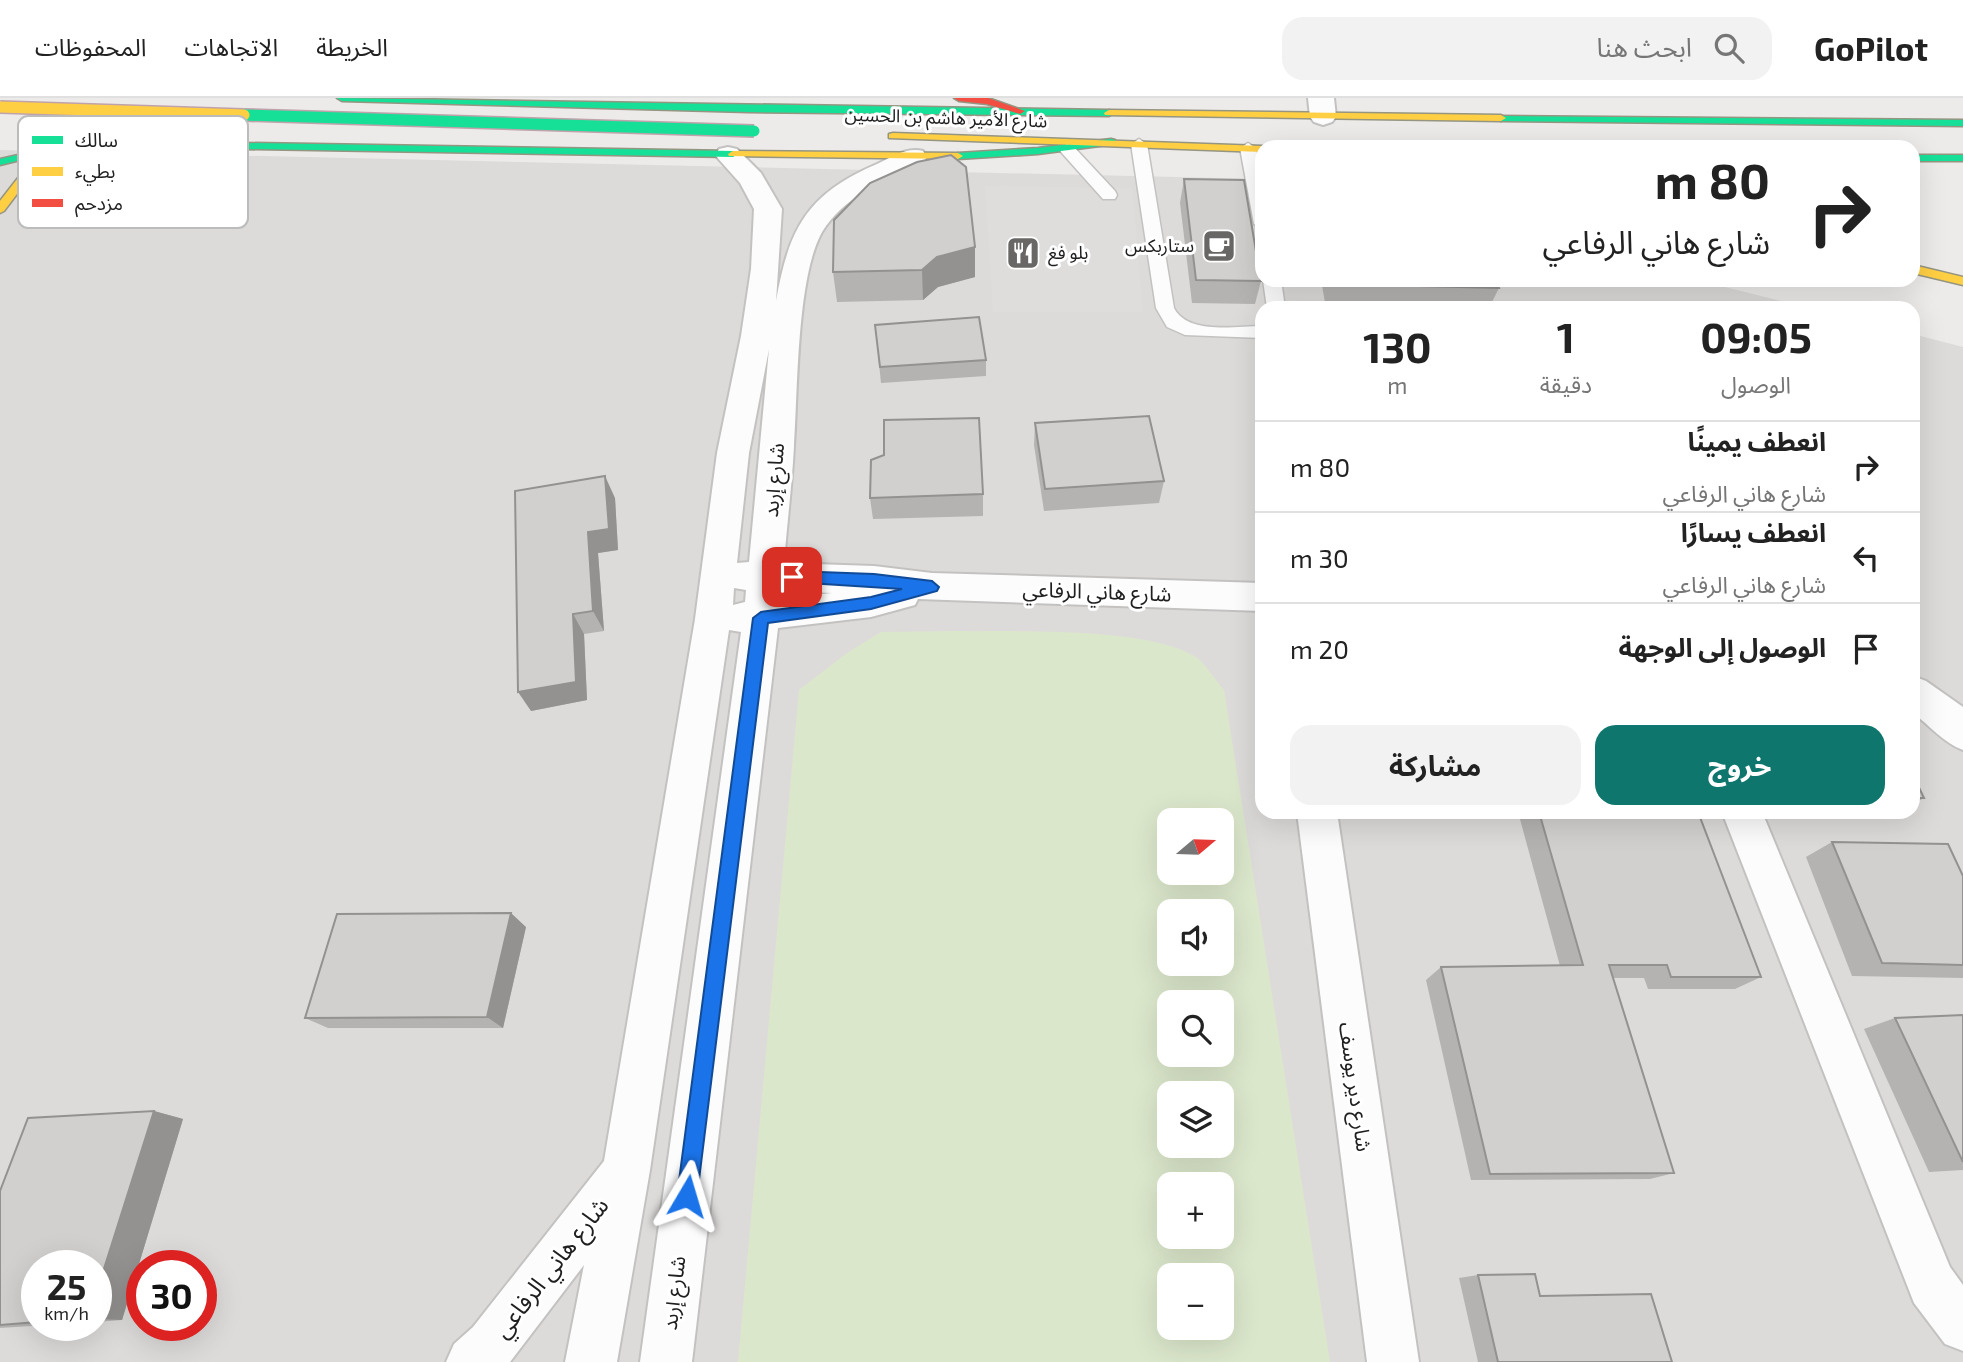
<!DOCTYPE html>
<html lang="ar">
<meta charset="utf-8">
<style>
body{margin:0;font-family:"Exo 2","Noto Sans Arabic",sans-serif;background:#f2f2f2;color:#222;direction:rtl;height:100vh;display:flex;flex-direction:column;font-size:26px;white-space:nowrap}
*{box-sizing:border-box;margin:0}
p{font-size:23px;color:#767676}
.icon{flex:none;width:38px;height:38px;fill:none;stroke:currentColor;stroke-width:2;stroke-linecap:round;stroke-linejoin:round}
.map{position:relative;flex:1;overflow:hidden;direction:ltr}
.drawer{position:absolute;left:1255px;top:203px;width:665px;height:518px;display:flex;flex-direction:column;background:#fff;border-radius:21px;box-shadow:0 7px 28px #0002;direction:rtl}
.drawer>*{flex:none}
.hud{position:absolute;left:1255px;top:42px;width:665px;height:147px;border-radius:21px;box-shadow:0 7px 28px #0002;direction:rtl;background:#fff;color:#222;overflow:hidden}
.needle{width:46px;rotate:71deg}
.tools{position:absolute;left:1157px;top:710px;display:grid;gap:14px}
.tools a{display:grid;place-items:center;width:77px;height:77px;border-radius:14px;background:#fff;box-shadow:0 7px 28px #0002;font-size:35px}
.speed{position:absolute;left:21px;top:1152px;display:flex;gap:14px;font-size:35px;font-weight:700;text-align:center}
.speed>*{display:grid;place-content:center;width:91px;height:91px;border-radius:50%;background:#fff;box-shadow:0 7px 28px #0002;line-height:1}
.speed small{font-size:18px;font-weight:400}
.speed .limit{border:10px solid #d22;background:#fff;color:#111}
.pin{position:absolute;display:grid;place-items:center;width:60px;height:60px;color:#fff;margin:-30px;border-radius:14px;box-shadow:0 4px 10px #0006}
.me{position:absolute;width:77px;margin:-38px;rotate:7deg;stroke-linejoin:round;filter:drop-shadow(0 0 5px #0008)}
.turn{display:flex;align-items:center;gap:24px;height:147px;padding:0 35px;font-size:32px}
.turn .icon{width:91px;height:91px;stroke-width:2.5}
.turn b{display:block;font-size:49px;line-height:60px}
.eta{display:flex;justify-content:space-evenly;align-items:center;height:119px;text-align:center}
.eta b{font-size:42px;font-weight:700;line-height:49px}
.action{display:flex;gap:14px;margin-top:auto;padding:14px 35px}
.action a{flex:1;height:80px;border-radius:21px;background:#0f766e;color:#fff;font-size:28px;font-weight:700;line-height:80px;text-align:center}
.action a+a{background:#f2f2f2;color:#222}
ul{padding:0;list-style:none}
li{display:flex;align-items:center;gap:21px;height:91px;padding:0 35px;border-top:2px solid #e0e0e0}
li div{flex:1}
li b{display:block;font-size:26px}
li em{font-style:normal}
header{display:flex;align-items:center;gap:42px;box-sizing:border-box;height:98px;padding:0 35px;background:#fff;border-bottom:2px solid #e0e0e0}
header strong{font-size:33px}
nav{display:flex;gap:38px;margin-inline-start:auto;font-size:24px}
.search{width:490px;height:63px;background:#f2f2f2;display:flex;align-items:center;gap:18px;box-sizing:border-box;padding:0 24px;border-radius:21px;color:#767676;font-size:26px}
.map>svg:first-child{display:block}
</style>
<header>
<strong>GoPilot</strong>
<div class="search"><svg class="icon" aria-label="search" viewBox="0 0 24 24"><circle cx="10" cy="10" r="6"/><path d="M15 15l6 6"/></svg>ابحث هنا</div>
<nav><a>الخريطة</a><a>الاتجاهات</a><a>المحفوظات</a></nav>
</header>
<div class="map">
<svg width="1963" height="1264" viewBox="0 0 1963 1264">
<rect width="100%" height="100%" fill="#edebe9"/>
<!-- residential -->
<path fill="#dddbda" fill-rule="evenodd" d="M0,52L1262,81V182H1697L1809,210H1262V714H1913V236L1963,249V1264H0ZM1169,723H1222V775H1169ZM1169,814H1222V866H1169ZM1169,905H1222V957H1169ZM1169,996H1222V1048H1169ZM1169,1087H1222V1139H1169ZM37,1167H96V1227H37ZM142,1167H201V1227H142ZM1169,1178H1222V1230H1169Z"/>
<!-- grass -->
<path fill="#dbe7cb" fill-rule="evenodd" d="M956,533C1017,534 1146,528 1196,559C1206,566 1215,582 1224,592L1330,1264H738L799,592L847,555L881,534ZM1169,723H1222V775H1169ZM1169,814H1222V866H1169ZM1169,905H1222V957H1169ZM1169,996H1222V1048H1169ZM1169,1087H1222V1139H1169ZM1169,1178H1222V1230H1169Z"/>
<!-- parking -->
<polygon fill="#dedddc" points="985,88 1132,90 1143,214 993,214"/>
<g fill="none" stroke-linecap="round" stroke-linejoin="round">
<defs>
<g id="lane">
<path d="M1139,41L1147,46L1174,210C1188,237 1235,228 1262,228V240L1185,237L1167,229L1156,210L1131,46Z"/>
<polygon points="1248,45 1256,50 1262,81 1262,131 1254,126 1240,50"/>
<polygon points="1067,46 1073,48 1115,93 1117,97 1115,101 1103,101 1061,54 1059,51"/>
<polygon points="1263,182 1281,182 1285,210 1267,210"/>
</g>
<g id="street">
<polygon points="1308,0 1334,0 1336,19 1332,24 1323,27 1314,24 1310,19"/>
<path d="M728,49L737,51L761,75L782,111L776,203C789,130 807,96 877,66C892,59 907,49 923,53L927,59L923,65C889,80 849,96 826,128C796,168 798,296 794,348C792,387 787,426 784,465L874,468L932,475L1262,485V513L918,501L915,507L871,519L778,530L692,1264H640L741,534L729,532L650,1072L617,1264H565L584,1167L510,1264H446L454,1246L473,1229L604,1063L695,521L717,355L741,238L751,171L754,111L740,85L715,57L719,51ZM769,251L749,464L737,465L749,355ZM734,490L746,492L745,504L733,507ZM781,493L832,495L781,500Z"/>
<path d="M1913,578L1926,583L1963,609V652C1944,645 1929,627 1913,615Z"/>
<polygon points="1297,714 1337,714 1419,1264 1367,1264"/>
<polygon points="1722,714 1762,714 1950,1169 1963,1187 1963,1253 1945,1246 1914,1205"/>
</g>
<g id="fast">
<polygon points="337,0 1109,12 1114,15 1109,18 748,14 342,3"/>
<polygon points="1497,18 1963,22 1963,28 1501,23 1496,20"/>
<polygon points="81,36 85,37 85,41 73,46 186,44 733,53 738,56 733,59 186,50 57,53 0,67 0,61 40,52"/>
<polygon points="1111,41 1115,42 1115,46 1038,56 958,61 953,58 958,55 1038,50"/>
<rect x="1913" y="57" width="50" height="6"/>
</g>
<g id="slow">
<polygon points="1109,12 1501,17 1506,20 1501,23 1105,17 1104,15"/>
<polygon points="893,35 1262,48 1266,49 1262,49 1262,54 889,40 889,36"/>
<polygon points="39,53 48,55 4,113 0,115 0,103"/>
<polygon points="733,53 958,55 963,58 958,61 729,58 728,56"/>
<polygon points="1913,167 1963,179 1963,187 1913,175"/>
</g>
<polygon id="jam" points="954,0 988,0 1025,13 1020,16 987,6 959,3"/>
</defs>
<!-- lane casing -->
<use href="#lane" stroke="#c3c2c1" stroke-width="3"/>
<!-- street casing -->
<use href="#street" stroke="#c3c2c1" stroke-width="4"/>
<!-- fast casing -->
<use href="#fast" stroke="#959582" stroke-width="3"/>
<!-- slow casing -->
<use href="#slow" stroke="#959582" stroke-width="3"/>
<!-- jam casing -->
<use href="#jam" stroke="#959582" stroke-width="3"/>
<!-- lane -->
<use href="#lane" fill="#fcfcfc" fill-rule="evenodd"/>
<!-- street -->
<use href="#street" fill="#fcfcfc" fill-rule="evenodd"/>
<!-- fast -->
<use href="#fast" fill="#16e098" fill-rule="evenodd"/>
<!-- slow -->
<use href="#slow" fill="#ffcf43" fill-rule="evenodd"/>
<!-- jam -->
<use href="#jam" fill="#f24e42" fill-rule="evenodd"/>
<defs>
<polyline id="fast-bridge" points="244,17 754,33"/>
<polyline id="slow-bridge" points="0,9 244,17"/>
</defs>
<!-- fast-bridge casing -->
<use href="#fast-bridge" stroke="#c0a2ac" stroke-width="14" stroke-linecap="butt"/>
<!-- slow-bridge casing -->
<use href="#slow-bridge" stroke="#c0a2ac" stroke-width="14" stroke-linecap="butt"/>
<!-- fast-bridge -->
<use href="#fast-bridge" stroke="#16e098" stroke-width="11"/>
<!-- slow-bridge -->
<use href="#slow-bridge" stroke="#ffcf43" stroke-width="11"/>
</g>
<!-- wall -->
<g fill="#b5b3b1">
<polygon points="1184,81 1261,183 1255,206 1192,205 1180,105"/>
<polygon points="834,122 975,179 938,189 923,202 837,204 833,174"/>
<polygon points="1321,182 1496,182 1499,190 1489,210 1326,210"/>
<polygon points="875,227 986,262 986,278 881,285"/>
<polygon points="1035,325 1164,383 1159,405 1044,413 1034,347"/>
<polygon points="983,396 983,418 873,421 870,400"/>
<polygon points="615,400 618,452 598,455 604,533 584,536 587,602 531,613"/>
<polygon points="1913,677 1924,700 1913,706"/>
<polygon points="1518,714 1698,714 1761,879 1735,891 1648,891 1644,880 1613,880 1674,1075 1650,1081 1471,1082 1426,882 1441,869 1560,868"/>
<polygon points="1772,714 1899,714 1895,716"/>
<polygon points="1832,744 1963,778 1963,880 1852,878 1806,759"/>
<polygon points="526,829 503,930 328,930 305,920"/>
<polygon points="1963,917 1963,1072 1929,1074 1864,931 1895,920"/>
<polygon points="154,1013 183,1021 122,1222 96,1224 96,1167 37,1167 37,1227 47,1227 0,1230 0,1093"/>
<polygon points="1478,1177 1540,1198 1672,1264 1478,1264 1459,1180"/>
</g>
<!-- shaded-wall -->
<g fill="#939290">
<polygon points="975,149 975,179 938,189 923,202 922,172 937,159"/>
<polygon points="605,378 615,400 618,452 598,455 604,533 593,513 588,434"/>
<polygon points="573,516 584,536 587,602 531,613 518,594"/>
<polygon points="511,815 526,829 503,930 487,919"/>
<polygon points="154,1013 183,1021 122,1222 96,1221 96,1196"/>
</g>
<!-- building -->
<g fill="#d2d0ce" stroke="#939290" stroke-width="2">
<polygon points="951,57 966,69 975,149 937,159 922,172 833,174 834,122 870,85 917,64"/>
<polygon points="1184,81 1244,82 1261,183 1196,182"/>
<polygon points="1333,182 1496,182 1499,190 1334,186"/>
<polygon points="979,219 986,262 880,269 875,227"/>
<polygon points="1149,318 1164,383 1045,391 1035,325"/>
<polygon points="979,320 983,396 870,400 871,362 884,357 884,322"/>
<polygon points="605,378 609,431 588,434 593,513 573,516 576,584 518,594 515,393"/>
<polygon points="1913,677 1924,700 1913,700"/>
<polygon points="1539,714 1698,714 1761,879 1671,879 1667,867 1609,867 1674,1075 1490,1076 1441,869 1583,867"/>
<polygon points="1832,744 1948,746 1963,778 1963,867 1882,865"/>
<polygon points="511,815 487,919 305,920 337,816"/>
<polygon points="1963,917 1963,1064 1895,920"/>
<polygon points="154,1013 96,1196 96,1167 37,1167 37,1224 0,1227 0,1093 28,1020"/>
<polygon points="1535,1176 1540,1198 1651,1196 1672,1264 1498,1264 1478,1177"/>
</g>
<!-- route -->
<polygon fill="#1a73e8" stroke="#114b97" stroke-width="2" points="792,473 874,476 932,483 939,489 937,493 871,511 768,525 697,1098 694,1105 687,1108 680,1105 677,1098 753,520 761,514 871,499 902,491 792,484 785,479"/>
<!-- icons -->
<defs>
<symbol id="cafe-square" viewBox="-11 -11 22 22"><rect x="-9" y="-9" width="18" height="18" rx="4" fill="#686766" stroke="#fff"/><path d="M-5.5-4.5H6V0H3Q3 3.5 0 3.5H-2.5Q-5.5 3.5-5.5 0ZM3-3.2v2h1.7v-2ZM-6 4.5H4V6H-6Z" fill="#fff"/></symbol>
<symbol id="restaurant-square" viewBox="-11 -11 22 22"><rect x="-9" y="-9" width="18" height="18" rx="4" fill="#686766" stroke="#fff"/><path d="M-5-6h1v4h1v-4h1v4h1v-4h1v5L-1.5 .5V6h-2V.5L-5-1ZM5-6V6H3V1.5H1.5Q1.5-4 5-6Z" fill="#fff"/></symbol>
</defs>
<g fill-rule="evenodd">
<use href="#cafe-square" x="1200" y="129" width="38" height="38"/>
<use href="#restaurant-square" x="1004" y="136" width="38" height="38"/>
</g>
<g text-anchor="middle" stroke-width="6" stroke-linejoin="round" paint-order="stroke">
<!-- far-street labels -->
<g font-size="18" fill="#202020" stroke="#fff">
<text transform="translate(946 20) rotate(2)" y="6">شارع الأمير هاشم بن الحسين</text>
</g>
<!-- far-poi labels -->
<g font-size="18" fill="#202020" stroke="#fff" text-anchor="end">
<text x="1194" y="154">ستاربكس</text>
<text x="1048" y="161" text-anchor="start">بلو فغ</text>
</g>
<!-- street labels -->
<g font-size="21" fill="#202020" stroke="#fff">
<text transform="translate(774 382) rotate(-85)" y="7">شارع إربد</text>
<text transform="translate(1097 494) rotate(2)" y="7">شارع هاني الرفاعي</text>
<text transform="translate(1355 989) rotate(82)" y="7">شارع دير يوسف</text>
<text transform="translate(674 1195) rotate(-83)" y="7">شارع إربد</text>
</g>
<!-- near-street labels -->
<g font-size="24" fill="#202020" stroke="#fff">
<text transform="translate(551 1170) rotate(-52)" y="8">شارع هاني الرفاعي</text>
</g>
</g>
<!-- legend -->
<rect x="18" y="18" width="230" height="112" rx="10" fill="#fff" stroke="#bcbcbc" stroke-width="2"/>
<rect x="32" y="38" width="31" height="8" fill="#16e098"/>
<rect x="32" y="69" width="31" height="9" fill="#ffcf43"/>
<rect x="32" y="101" width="31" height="8" fill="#f24e42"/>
<g font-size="19" fill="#202020">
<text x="75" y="49">سالك</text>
<text x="75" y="80">بطيء</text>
<text x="75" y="112">مزدحم</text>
</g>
</svg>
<div class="tools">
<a><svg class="needle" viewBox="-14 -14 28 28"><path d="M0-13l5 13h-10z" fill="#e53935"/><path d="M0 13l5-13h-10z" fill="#767676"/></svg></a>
<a><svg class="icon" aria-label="sound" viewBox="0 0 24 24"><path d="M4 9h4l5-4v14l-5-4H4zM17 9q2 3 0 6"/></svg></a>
<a><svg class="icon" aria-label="search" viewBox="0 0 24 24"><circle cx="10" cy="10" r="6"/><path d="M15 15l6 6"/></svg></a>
<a><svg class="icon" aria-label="layers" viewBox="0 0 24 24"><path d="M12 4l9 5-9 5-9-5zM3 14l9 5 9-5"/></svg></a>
<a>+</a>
<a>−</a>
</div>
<div class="speed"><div>25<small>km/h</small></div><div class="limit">30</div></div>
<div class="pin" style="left:792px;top:479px;background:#d93025"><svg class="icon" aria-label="arrive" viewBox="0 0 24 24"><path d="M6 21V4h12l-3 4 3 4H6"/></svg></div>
<svg class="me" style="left:687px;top:1098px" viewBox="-20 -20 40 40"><path d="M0-17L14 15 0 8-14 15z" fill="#1a73e8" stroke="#fff" stroke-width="4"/></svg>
<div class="hud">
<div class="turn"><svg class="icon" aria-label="right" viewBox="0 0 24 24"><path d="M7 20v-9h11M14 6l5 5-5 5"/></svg><div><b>80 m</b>شارع هاني الرفاعي</div></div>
</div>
<section class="drawer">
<div class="eta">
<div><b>09:05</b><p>الوصول</p></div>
<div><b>1</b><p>دقيقة</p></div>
<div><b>130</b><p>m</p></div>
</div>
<ul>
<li><svg class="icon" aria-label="right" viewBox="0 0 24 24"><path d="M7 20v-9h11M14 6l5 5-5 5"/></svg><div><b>انعطف يمينًا</b><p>شارع هاني الرفاعي</p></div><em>80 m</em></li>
<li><svg class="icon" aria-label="left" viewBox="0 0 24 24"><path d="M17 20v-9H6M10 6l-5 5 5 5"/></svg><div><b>انعطف يسارًا</b><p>شارع هاني الرفاعي</p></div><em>30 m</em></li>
<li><svg class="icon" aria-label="arrive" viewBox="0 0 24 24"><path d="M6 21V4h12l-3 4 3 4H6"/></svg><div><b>الوصول إلى الوجهة</b></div><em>20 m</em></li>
</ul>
<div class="action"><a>خروج</a><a>مشاركة</a></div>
</section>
</div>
